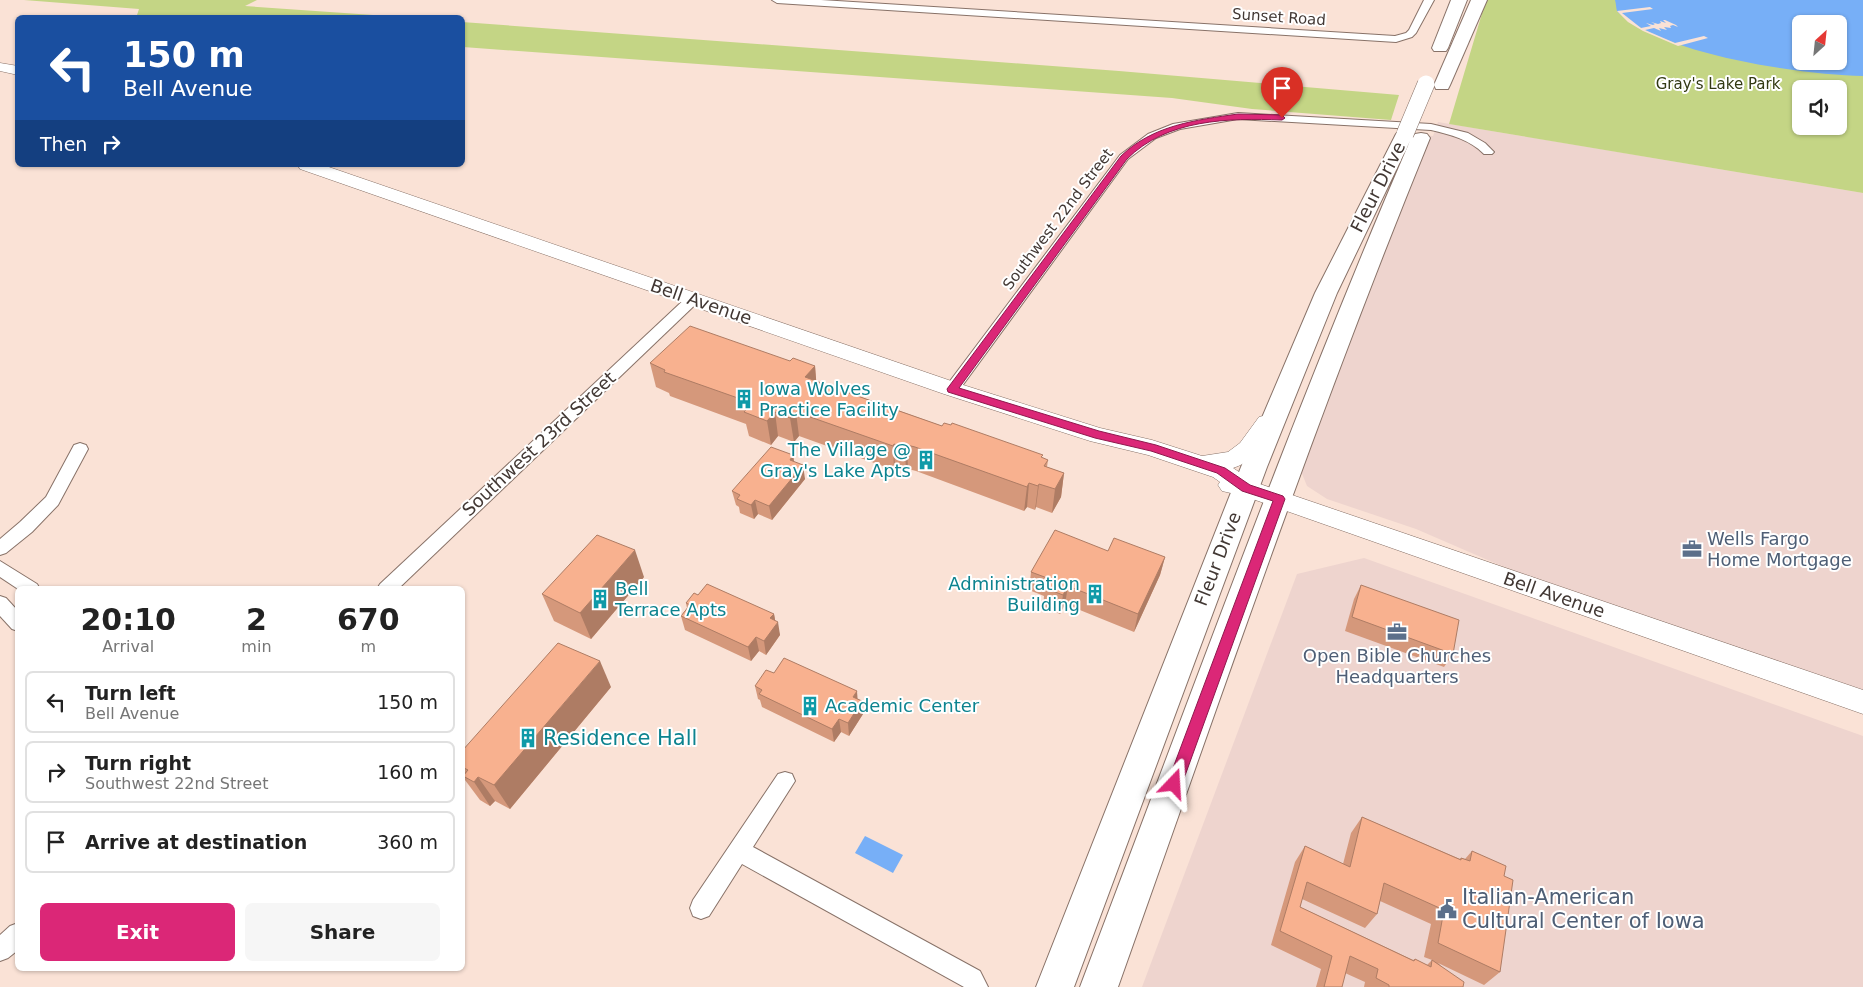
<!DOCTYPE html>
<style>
body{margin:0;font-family:"DejaVu Sans",sans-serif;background:#f6f6f6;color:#222;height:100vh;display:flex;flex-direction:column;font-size:19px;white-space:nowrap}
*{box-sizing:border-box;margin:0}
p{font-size:16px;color:#767676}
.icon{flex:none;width:28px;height:28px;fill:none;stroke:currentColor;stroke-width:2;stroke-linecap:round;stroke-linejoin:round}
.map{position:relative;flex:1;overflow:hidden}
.side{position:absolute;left:15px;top:586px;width:450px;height:385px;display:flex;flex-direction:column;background:#fff;border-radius:8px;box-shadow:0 1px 4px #0004}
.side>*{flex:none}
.top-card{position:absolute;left:15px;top:15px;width:450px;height:152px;border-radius:8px;box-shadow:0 1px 4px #0004;background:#1a4fa0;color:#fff;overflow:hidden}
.needle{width:32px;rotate:27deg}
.tools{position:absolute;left:1792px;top:15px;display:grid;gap:10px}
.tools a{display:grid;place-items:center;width:55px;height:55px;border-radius:8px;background:#fff;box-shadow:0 1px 4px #0004;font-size:25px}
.pin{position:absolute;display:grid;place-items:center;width:42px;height:42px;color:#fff;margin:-51px -21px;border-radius:50% 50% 50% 0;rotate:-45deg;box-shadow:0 0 5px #0007}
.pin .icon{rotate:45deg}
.me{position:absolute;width:55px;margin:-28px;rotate:20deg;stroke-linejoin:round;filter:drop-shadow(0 0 4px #0008)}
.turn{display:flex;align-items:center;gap:18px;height:105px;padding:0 25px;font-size:22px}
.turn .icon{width:65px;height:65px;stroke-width:2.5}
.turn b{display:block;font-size:35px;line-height:42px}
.then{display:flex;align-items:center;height:48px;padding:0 25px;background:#0003;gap:10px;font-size:19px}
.eta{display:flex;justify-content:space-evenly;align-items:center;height:85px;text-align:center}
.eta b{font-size:30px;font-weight:700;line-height:35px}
.action{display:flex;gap:10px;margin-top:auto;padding:10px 25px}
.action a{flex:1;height:58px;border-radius:8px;background:#db2777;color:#fff;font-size:20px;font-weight:700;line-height:58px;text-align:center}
.action a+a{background:#f6f6f6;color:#222}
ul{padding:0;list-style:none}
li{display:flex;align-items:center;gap:15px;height:62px;margin:0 10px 8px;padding:0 15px;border:2px solid #e0e0e0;border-radius:8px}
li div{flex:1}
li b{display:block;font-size:19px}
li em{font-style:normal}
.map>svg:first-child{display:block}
</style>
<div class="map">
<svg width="1863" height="987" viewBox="0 0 1863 987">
<rect width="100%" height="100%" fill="#fae2d6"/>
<!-- commercial -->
<g fill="#eed4ce">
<polygon points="1438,122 1863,193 1863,702 1497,564 1416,529 1327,499 1307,486 1301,471 1422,135 1433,136"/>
<polygon points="1364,558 1863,736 1863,987 1142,987 1297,574"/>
</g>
<!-- green -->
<g fill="#c4d585" fill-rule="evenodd">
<polygon points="24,0 257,0 245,6 402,17 136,18 139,9"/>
<path d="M1486,0H1863V193L1449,124ZM1801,24H1839V61H1801ZM1801,89H1839V126H1801Z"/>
<polygon points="462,22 1119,71 1399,95 1391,120 1252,109 1172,98 463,47"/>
</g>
<!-- water -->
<g fill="#77aff7" fill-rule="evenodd">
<path d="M1615,0H1863V76C1804,75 1676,56 1629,20C1627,18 1619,14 1617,11C1616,8 1616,3 1615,0ZM1801,24H1839V61H1801Z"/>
<polygon points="865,836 903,855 893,873 855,853"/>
</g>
<!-- pier -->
<polygon fill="#fae2d6" points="1650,7 1653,9 1622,13 1641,28 1651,26 1646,23 1653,25 1655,24 1651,22 1658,24 1661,23 1660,21 1666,23 1663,20 1665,20 1676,25 1678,27 1673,25 1670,26 1671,28 1664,27 1667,30 1659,28 1661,31 1654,28 1645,30 1675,43 1704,36 1708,38 1678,46 1643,31 1628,22 1617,11"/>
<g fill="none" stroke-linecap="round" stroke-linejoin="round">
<defs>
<g id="street">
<polygon points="772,0 821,0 1395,36 1406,33 1409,30 1424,0 1434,0 1416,33 1412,37 1396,42 777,3"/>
<path d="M1238,113L1431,124L1468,133L1485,143L1494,152L1492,154H1484C1469,139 1451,135 1431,130L1238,119L1180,129L1156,138L1128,159L957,393H947L945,389L947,385L1120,155L1148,134L1173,124Z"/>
<polygon points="693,295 698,296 700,299 698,302 398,589 377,589 380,584 688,296"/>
<polygon points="80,443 86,445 88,449 58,505 32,532 6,553 0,555 0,539 20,522 46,497 74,445"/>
<polygon points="0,561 37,584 40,589 18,589 0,577"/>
<polygon points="0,596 6,598 18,611 18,631 12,629 0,616"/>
<polygon points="785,772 792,774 795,781 753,847 980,971 988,987 964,987 742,864 709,916 701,919 693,916 690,908 693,900 778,774"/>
<polygon points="18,923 18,950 8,958 0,961 0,935 10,926"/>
</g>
<g id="secondary">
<polygon points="0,63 18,66 18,75 0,71"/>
<path d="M298,165H323L960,384L1100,428L1152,440L1202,456L1228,452L1240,443L1259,417L1267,415L1275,417L1278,423C1267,442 1255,461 1233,468L1254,482L1863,690V714L1244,496L1222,491L1218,485L1220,482L1213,477L1148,455L1090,441L944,394L300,169Z"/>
</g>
<g id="primary">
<polygon points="1451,0 1467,0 1448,48 1446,51 1434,51 1432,48"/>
<polygon points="1471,0 1487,0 1450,85 1448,89 1436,89 1434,85"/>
<path d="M1405,129L1411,130L1414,134L1413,137L1415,134L1421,133L1427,134L1430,138C1316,417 1219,703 1118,987H1080C1188,704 1290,419 1410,141L1337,293L1267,467L1074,987H1036L1241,467L1315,293L1396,134L1399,130Z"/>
</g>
</defs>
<!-- street casing -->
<use href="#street" stroke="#887268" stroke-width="2"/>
<!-- secondary casing -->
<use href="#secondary" stroke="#887268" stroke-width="1"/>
<!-- primary casing -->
<use href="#primary" stroke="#887268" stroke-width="2"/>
<!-- street -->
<use href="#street" fill="#fff" fill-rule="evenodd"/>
<!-- secondary -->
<use href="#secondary" fill="#fff" fill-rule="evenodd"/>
<!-- primary -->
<use href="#primary" fill="#fff" fill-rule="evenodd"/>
<defs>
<polyline id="primary-bridge" points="1405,134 1426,84"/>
</defs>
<!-- primary-bridge casing -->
<use href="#primary-bridge" stroke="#887268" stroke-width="18" stroke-linecap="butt"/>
<!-- primary-bridge -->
<use href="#primary-bridge" stroke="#fff" stroke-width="17"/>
</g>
<!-- wall -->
<g fill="#d5987b" fill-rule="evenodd">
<polygon points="790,361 815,366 816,381 942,426 1048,460 1047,467 1064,473 1061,497 1052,513 1036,507 1035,510 1027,507 1024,511 916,471 908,469 906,472 895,468 894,470 799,436 794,442 778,436 771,445 749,436 746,424 670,396 669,393 656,387 650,363"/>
<polygon points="793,455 794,461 805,479 772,520 758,514 754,519 740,513 739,507 736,505 732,491"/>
<polygon points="1108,551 1165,557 1160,575 1134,632 1065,604 1060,614 1043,607 1044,596 1029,590 1031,572"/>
<polygon points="644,577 591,639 554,621 542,594"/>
<polygon points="1361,585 1453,654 1444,667 1345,631 1354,599"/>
<polygon points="698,595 774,614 775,620 780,635 766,655 759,651 751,661 685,630 681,616 687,608 686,603"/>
<polygon points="774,673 862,701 863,714 849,736 841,732 834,742 762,707 760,700 758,699 755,686"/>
<polygon points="611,687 510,809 495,801 490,806 480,800 462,776 462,751"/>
<path d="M1362,817L1460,859L1461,858L1465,859L1472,851L1504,876L1500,972L1484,985L1438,963L1463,987H1364L1365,982L1345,973L1342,987H1316L1321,969L1271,945L1295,862L1305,846L1343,864L1351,833ZM1302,899L1365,928L1377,914L1380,901L1431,924L1424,957L1432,960L1427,965L1415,959L1413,960L1300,907Z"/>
</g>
<!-- shaded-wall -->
<g fill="#ae7c64">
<polygon points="815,366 817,390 805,377"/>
<polygon points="775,412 778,436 771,445 767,421"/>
<polygon points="796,412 799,436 794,442 790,418"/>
<polygon points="894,444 895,468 894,470 893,446"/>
<polygon points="907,445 908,469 906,472 905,448"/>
<polygon points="793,455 795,470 790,460"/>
<polygon points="803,465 805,479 772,520 769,506"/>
<polygon points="1064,473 1061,497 1052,513 1055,489"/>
<polygon points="1029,483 1027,507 1024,511 1027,487"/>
<polygon points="1039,484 1036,507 1035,510 1038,486"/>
<polygon points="755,500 758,514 754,519 751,505"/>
<polygon points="635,550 644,577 591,639 580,613"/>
<polygon points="1165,557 1160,575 1134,632 1138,614"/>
<polygon points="1068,586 1065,604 1060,614 1063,595"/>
<polygon points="774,614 776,625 778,622 780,635 766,655 764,641 770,618"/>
<polygon points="756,637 759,651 751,661 748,647"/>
<polygon points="600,661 611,687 510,809 494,785"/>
<polygon points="857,691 858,705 853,697"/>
<polygon points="862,701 863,714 849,736 848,723"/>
<polygon points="839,719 841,732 834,742 832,729"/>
<polygon points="478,777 495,801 490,806 474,782"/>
</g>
<!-- building -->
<g fill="#f8b18f" stroke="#ae7c64">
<polygon points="690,326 790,361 793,358 815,366 805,377 902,412 942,426 944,423 951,425 952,423 1043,455 1041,457 1048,460 1044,466 1064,473 1055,489 1039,484 1038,486 1029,483 1027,487 915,447 907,445 905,448 894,444 893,446 796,412 790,418 775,412 767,421 744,412 752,403 664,372 665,370 650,363"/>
<polygon points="771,447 793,455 790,460 803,465 769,506 755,500 751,505 737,499 740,495 732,491"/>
<polygon points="1055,530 1108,551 1114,538 1165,557 1138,614 1068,586 1063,595 1045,588 1050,579 1031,572"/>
<polygon points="597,535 635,550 580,613 542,594"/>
<polygon points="707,584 774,614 770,618 778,622 764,641 756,637 748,647 681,616 690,605 686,603 694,593 698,595"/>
<polygon points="1361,585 1459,620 1453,654 1352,617"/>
<polygon points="558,643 600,661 494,785 478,777 474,782 463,776 468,770 462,767 462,751"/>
<polygon points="784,658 857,691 853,697 862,701 848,723 839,719 832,729 759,694 762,690 755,686 766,670 774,673"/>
<polygon points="1362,817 1461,860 1461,858 1470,861 1472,851 1506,866 1504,876 1513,880 1500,972 1438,943 1444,910 1384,883 1377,914 1307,882 1300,907 1414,961 1415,959 1431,967 1432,960 1464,982 1463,987 1389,987 1389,985 1376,978 1378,969 1350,956 1342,987 1324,987 1332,956 1280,931 1305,846 1350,867"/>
</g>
<!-- route -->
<path fill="#db2777" stroke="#8e194d" d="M1238,114L1282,115L1285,118L1282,120C1228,118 1167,119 1127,159L959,388L1099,431L1156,445L1225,468L1250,485L1283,496L1285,499L1182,784L1180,789L1174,791L1169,789L1167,784L1273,501L1242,491L1217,473L1151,451L1095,438L948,392L947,389L1121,156C1153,125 1196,120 1238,114Z"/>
<!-- icons -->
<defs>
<symbol id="building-bare" viewBox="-9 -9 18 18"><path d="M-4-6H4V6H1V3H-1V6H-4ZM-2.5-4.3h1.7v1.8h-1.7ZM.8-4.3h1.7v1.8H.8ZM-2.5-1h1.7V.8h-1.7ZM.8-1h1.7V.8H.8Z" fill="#0f9aa8" stroke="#fff" stroke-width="2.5" paint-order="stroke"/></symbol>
<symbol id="office-bare" viewBox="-9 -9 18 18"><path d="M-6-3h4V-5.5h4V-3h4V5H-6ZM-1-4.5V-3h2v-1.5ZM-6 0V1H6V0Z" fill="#5c6f8a" stroke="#fff" stroke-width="2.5" paint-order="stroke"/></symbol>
<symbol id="civic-bare" viewBox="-9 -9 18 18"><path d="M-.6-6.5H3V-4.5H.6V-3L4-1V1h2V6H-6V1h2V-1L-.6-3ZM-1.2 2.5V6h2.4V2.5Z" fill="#5c6f8a" stroke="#fff" stroke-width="2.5" paint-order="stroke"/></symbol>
</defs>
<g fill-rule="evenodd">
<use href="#building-bare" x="730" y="385" width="28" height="28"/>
<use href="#building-bare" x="912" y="446" width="28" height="28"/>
<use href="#office-bare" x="1678" y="535" width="28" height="28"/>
<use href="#building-bare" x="1081" y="580" width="28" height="28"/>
<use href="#building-bare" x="586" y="585" width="28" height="28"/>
<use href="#office-bare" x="1383" y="618" width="28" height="28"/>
<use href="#building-bare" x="796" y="692" width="28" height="28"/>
<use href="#building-bare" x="514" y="724" width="28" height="28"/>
<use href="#civic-bare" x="1433" y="895" width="28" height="28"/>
</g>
<g text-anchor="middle" stroke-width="4" stroke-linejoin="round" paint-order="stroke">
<!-- far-street labels -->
<g font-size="15" fill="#423834" stroke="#fff">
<text transform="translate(1279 17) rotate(4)" y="5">Sunset Road</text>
<text transform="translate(1058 219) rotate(-53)" y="5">Southwest 22nd Street</text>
</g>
<!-- far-park labels -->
<g font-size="15" fill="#323913" stroke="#fff">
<text x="1718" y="89">Gray's Lake Park</text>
</g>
<!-- street labels -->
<g font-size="18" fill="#423834" stroke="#fff">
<text transform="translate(1378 187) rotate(-63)" y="6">Fleur Drive</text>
<text transform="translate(701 302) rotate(19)" y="6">Bell Avenue</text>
<text transform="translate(539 444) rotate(-43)" y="6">Southwest 23rd Street</text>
<text transform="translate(1218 559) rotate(-69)" y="6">Fleur Drive</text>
<text transform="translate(1554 595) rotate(19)" y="6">Bell Avenue</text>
</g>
<!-- culture labels -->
<g font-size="18" fill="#0d838f" stroke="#fff" text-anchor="start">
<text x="759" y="395">Iowa Wolves<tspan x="759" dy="21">Practice Facility</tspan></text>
<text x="911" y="456" text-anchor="end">The Village @<tspan x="911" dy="21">Gray's Lake Apts</tspan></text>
<text x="1080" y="590" text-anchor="end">Administration<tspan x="1080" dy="21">Building</tspan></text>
<text x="615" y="595">Bell<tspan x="615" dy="21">Terrace Apts</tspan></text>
<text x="825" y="712">Academic Center</text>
</g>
<!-- service labels -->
<g font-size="18" fill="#4e5e75" stroke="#fff" text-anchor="start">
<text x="1707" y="545">Wells Fargo<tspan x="1707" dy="21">Home Mortgage</tspan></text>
<text x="1397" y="662" text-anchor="middle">Open Bible Churches<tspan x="1397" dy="21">Headquarters</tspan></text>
</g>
<!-- near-culture labels -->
<g font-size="21" fill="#0d838f" stroke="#fff" text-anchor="start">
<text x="543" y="745">Residence Hall</text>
</g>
<!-- near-service labels -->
<g font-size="21" fill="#4e5e75" stroke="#fff" text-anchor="start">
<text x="1462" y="904">Italian-American<tspan x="1462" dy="24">Cultural Center of Iowa</tspan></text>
</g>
</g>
</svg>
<div class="tools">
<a><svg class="needle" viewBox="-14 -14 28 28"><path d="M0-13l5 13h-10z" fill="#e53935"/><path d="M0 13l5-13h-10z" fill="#767676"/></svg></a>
<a><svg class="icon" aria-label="sound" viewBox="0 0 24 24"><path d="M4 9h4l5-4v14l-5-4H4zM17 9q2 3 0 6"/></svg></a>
</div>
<div class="pin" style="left:1282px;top:118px;background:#d93025"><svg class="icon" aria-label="arrive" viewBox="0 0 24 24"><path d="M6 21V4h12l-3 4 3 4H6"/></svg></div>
<svg class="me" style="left:1174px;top:784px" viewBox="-20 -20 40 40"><path d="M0-17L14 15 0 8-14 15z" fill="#db2777" stroke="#fff" stroke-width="4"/></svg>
<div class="top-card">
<div class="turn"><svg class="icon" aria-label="left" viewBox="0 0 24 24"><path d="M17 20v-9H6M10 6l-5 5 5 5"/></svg><div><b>150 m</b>Bell Avenue</div></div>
<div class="then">Then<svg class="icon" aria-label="right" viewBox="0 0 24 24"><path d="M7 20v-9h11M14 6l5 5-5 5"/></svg></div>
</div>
<section class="side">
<div class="eta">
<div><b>20:10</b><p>Arrival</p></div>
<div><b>2</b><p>min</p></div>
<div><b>670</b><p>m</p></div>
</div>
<ul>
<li><svg class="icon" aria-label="left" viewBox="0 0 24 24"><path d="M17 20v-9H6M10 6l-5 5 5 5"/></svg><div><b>Turn left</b><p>Bell Avenue</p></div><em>150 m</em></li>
<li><svg class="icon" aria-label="right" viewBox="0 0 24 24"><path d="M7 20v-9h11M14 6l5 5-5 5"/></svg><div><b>Turn right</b><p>Southwest 22nd Street</p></div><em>160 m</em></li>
<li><svg class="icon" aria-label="arrive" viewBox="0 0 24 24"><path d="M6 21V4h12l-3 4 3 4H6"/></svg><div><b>Arrive at destination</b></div><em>360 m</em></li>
</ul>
<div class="action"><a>Exit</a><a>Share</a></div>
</section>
</div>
